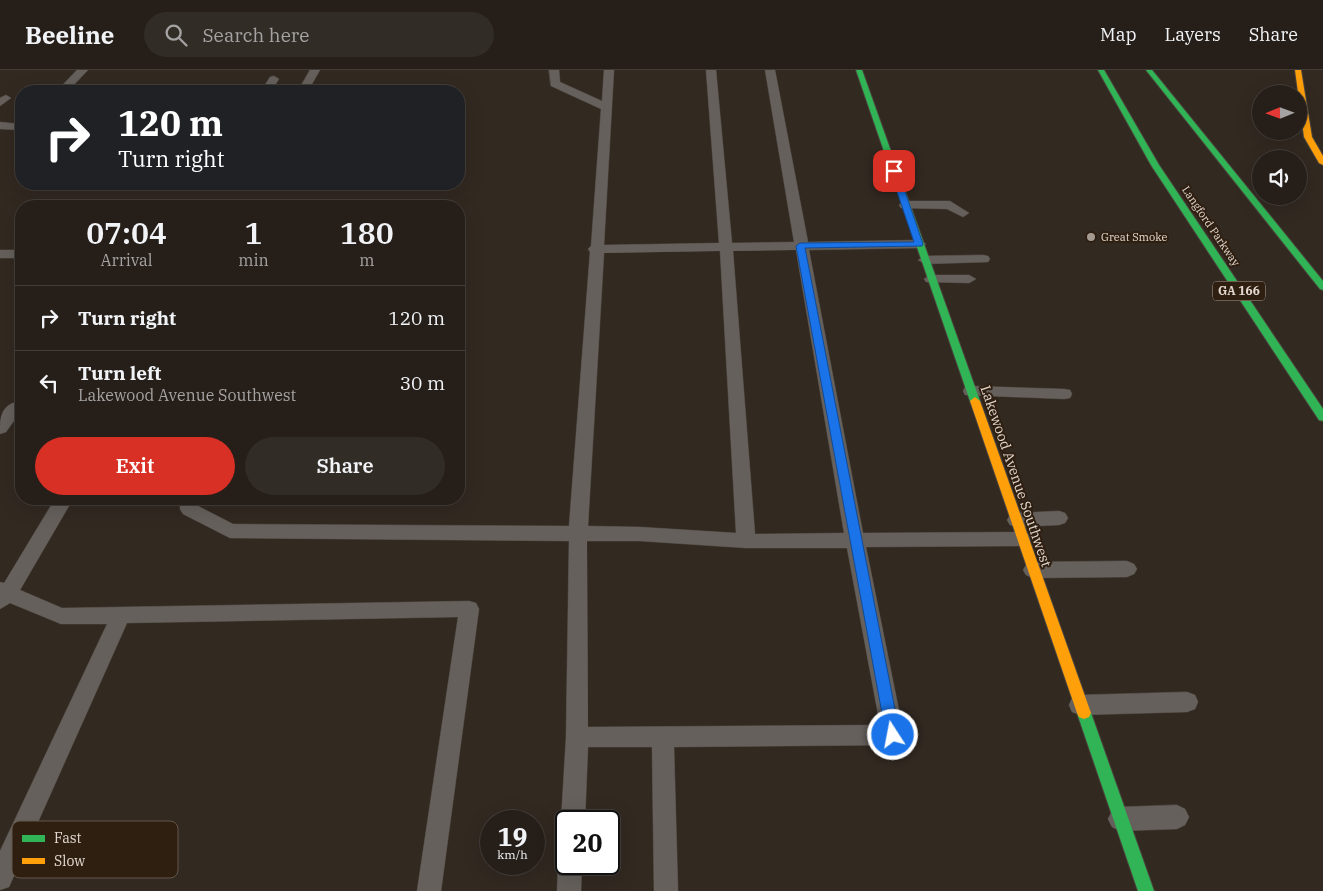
<!DOCTYPE html>
<style>
body{margin:0;font-family:"IBM Plex Serif",serif;background:#322c26;color:#f1f3f6;height:100vh;display:flex;flex-direction:column;font-size:19px;white-space:nowrap}
*{box-sizing:border-box;margin:0}
p{font-size:16px;color:#a4a2a2}
.icon{flex:none;width:28px;height:28px;fill:none;stroke:currentColor;stroke-width:2;stroke-linecap:round;stroke-linejoin:round}
.map{position:relative;flex:1;overflow:hidden}
.side{position:absolute;left:15px;top:130px;width:450px;height:305px;display:flex;flex-direction:column;background:#261f19;border-radius:20px;box-shadow:0 5px 20px #0002,0 0 0 1px #423d38}
.side>*{flex:none}
.guide{position:absolute;left:15px;top:15px;width:450px;height:105px;border-radius:20px;box-shadow:0 5px 20px #0002,0 0 0 1px #423d38;background:#202124;color:#fff;overflow:hidden}
.needle{width:32px;rotate:269deg}
.fabs{position:absolute;left:1252px;top:15px;display:grid;gap:10px}
.fabs a{display:grid;place-items:center;width:55px;height:55px;border-radius:50%;background:#261f19;box-shadow:0 5px 20px #0002,0 0 0 1px #423d38;font-size:25px}
.speed{position:absolute;left:480px;top:740px;display:flex;gap:10px;font-size:25px;font-weight:700;text-align:center}
.speed>*{display:grid;place-content:center;width:65px;height:65px;border-radius:50%;background:#261f19;box-shadow:0 5px 20px #0002,0 0 0 1px #423d38;line-height:1}
.speed small{font-size:12px;font-weight:400}
.speed .limit{border:2px solid #111;border-radius:8px;background:#fff;color:#111}
.pin{position:absolute;display:grid;place-items:center;width:42px;height:42px;color:#fff;margin:-21px;border-radius:10px;box-shadow:0 2px 8px #0006}
.me{position:absolute;width:55px;margin:-28px;rotate:349deg;stroke-linejoin:round;filter:drop-shadow(0 0 4px #0008)}
.turn{display:flex;align-items:center;gap:18px;height:105px;padding:0 20px;font-size:22px}
.turn .icon{width:65px;height:65px;stroke-width:2.5}
.turn b{display:block;font-size:35px;line-height:42px}
.eta{display:flex;justify-content:space-evenly;align-items:center;height:85px;text-align:center}
.eta b{font-size:30px;font-weight:600;line-height:35px}
.action{display:flex;gap:10px;margin-top:auto;padding:10px 20px}
.action a{flex:1;height:58px;border-radius:30px;background:#d93025;color:#fff;font-size:20px;font-weight:600;line-height:58px;text-align:center}
.action a+a{background:#322c26;color:#f1f3f6}
ul{padding:0;list-style:none}
li{display:flex;align-items:center;gap:15px;height:65px;padding:0 20px;border-top:1px solid #423d38}
li div{flex:1}
li b{display:block;font-size:19px}
li em{font-style:normal}
header{display:flex;align-items:center;gap:30px;box-sizing:border-box;height:70px;padding:0 25px;background:#261f19;border-bottom:1px solid #423d38}
header strong{font-size:24px}
nav{display:flex;gap:28px;margin-inline-start:auto;font-size:18px}
.search{width:350px;height:45px;background:#322c26;display:flex;align-items:center;gap:12px;box-sizing:border-box;padding:0 18px;border-radius:28px;color:#a4a2a2;font-size:19px}
.map>svg:first-child{display:block}
</style>
<header>
<strong>Beeline</strong>
<div class="search"><svg class="icon" aria-label="search" viewBox="0 0 24 24"><circle cx="10" cy="10" r="6"/><path d="M15 15l6 6"/></svg>Search here</div>
<nav><a>Map</a><a>Layers</a><a>Share</a></nav>
</header>
<div class="map">
<svg width="1323" height="821" viewBox="0 0 1323 821">
<rect width="100%" height="100%" fill="#322921"/>
<g fill="none" stroke-linecap="round" stroke-linejoin="round">
<defs>
<g id="lane">
<polygon points="77,0 88,0 68,21 57,21"/>
<polygon points="310,0 320,0 308,21 298,21"/>
<path d="M549,0H559L560,12L602,31L604,0H614L604,175L719,173L706,0H716L732,173L794,172L765,0H775L808,172L919,170L926,174L919,178L809,180L863,463L1022,462L1029,464L1031,469L1029,474L1022,476L866,477L904,665L901,672L893,675L674,677L678,821H654L652,677H588L585,751H566V760L561,751L566,667L569,471L230,468L183,444L180,439V429H198V436L233,454L569,456L590,182L588,179L591,176L601,39L551,16ZM796,180L844,463L755,464L733,181ZM720,181L736,463L640,457L588,456L604,183ZM587,471H640L746,478H847L880,655L588,657Z"/>
<polygon points="274,6 279,9 271,21 261,21 270,7"/>
<polygon points="6,25 11,28 0,36 0,28"/>
<polygon points="0,52 21,54 21,60 0,59"/>
<polygon points="905,131 950,131 969,143 963,147 947,139 901,138 899,135"/>
<rect x="0" y="180" width="21" height="8"/>
<polygon points="983,185 988,186 990,189 988,192 925,194 918,190 925,186"/>
<polygon points="931,205 969,205 976,209 969,213 926,212 924,209"/>
<polygon points="971,316 1064,319 1070,320 1072,324 1070,328 1064,329 965,325 963,321 965,317"/>
<path d="M13,333H21V345H18L6,362L0,364C0,351 0,338 13,333Z"/>
<polygon points="55,429 73,429 20,520 62,538 469,531 476,533 479,539 441,821 417,821 458,547 127,553 9,817 0,820 0,781 107,554 61,554 10,533 0,539 0,512 4,513"/>
<polygon points="1059,441 1065,443 1068,448 1065,453 1059,455 1016,457 1010,455 1007,450 1010,445 1016,443"/>
<polygon points="1127,491 1134,494 1137,499 1134,504 1127,507 1033,508 1026,505 1023,500 1026,495 1033,492"/>
<polygon points="1187,622 1195,625 1198,632 1195,639 1187,642 1080,645 1072,642 1069,635 1072,628 1080,625"/>
<polygon points="1177,735 1185,739 1189,747 1185,755 1177,759 1120,761 1112,757 1108,749 1112,741 1120,737"/>
<polygon points="566,783 566,794 582,794 581,821 557,821 558,794 561,785"/>
</g>
<g id="fast">
<polygon points="856,0 862,0 980,331 979,334 975,335 970,331"/>
<polygon points="1098,0 1104,0 1159,95 1323,339 1323,351 1319,350 1151,95"/>
<polygon points="1146,0 1152,0 1323,211 1323,220 1320,219"/>
<polygon points="1084,637 1089,639 1091,643 1154,821 1138,821 1077,643 1079,639"/>
</g>
<g id="slow">
<polygon points="1295,0 1301,0 1312,67 1323,86 1323,95 1319,93 1304,67"/>
<polygon points="975,327 980,331 1091,643 1089,647 1084,649 1079,647 1077,643 970,331"/>
</g>
</defs>
<!-- lane casing -->
<use href="#lane" stroke="#4c453e" stroke-width="1"/>
<!-- fast casing -->
<use href="#fast" stroke="#4c453e" stroke-width="2"/>
<!-- slow casing -->
<use href="#slow" stroke="#4c453e" stroke-width="2"/>
<!-- lane -->
<use href="#lane" fill="#65605c" fill-rule="evenodd"/>
<!-- fast -->
<use href="#fast" fill="#30b455" fill-rule="evenodd"/>
<!-- slow -->
<use href="#slow" fill="#ff9f0a" fill-rule="evenodd"/>
</g>
<!-- route -->
<polygon fill="#1a73e8" stroke="#114b97" points="891,99 898,101 923,174 922,176 805,178 900,665 898,670 893,672 888,670 886,665 796,176 800,173 914,172 890,101"/>
<!-- markers -->
<circle fill="#a49a91" stroke="#2f1f11" stroke-width="2" cx="1091" cy="167" r="5"/>
<g text-anchor="middle" stroke-width="4" stroke-linejoin="round" paint-order="stroke">
<!-- far-street labels -->
<g font-size="11" fill="#e2d7ce" stroke="#2f1f11">
<text transform="translate(1211 156) rotate(56)" y="4">Langford Parkway</text>
</g>
<!-- far-poi labels -->
<g font-size="11" fill="#e2d7ce" stroke="#2f1f11" text-anchor="start">
<text x="1101" y="171">Great Smoke</text>
</g>
<!-- shield labels -->
<rect fill="#2f1f11" stroke="#aca095" stroke-width="1" x="1213" y="211.5" width="52" height="19" rx="4"/>
<g font-size="12" font-weight="bold" fill="#e2d7ce">
<text x="1239" y="225">GA 166</text>
</g>
<!-- street labels -->
<g font-size="14" fill="#e2d7ce" stroke="#2f1f11">
<text transform="translate(1016 406) rotate(71)" y="5">Lakewood Avenue Southwest</text>
</g>
</g>
<!-- legend -->
<rect x="12" y="751" width="166" height="57" rx="8" fill="#2f1f11" stroke="#65564a" stroke-width="1"/>
<rect x="22" y="765" width="23" height="7" fill="#30b455"/>
<rect x="22" y="788" width="23" height="6" fill="#ff9f0a"/>
<g font-size="14" fill="#e2d7ce">
<text x="54" y="773">Fast</text>
<text x="54" y="796">Slow</text>
</g>
</svg>
<div class="fabs">
<a><svg class="needle" viewBox="-14 -14 28 28"><path d="M0-13l5 13h-10z" fill="#e53935"/><path d="M0 13l5-13h-10z" fill="#a4a2a2"/></svg></a>
<a><svg class="icon" aria-label="sound" viewBox="0 0 24 24"><path d="M4 9h4l5-4v14l-5-4H4zM17 9q2 3 0 6"/></svg></a>
</div>
<div class="speed"><div>19<small>km/h</small></div><div class="limit">20</div></div>
<div class="pin" style="left:894px;top:101px;background:#d93025"><svg class="icon" aria-label="arrive" viewBox="0 0 24 24"><path d="M6 21V4h12l-3 4 3 4H6"/></svg></div>
<svg class="me" style="left:893px;top:665px" viewBox="-20 -20 40 40"><circle r="17" fill="#1a73e8" stroke="#fff" stroke-width="3"/><path d="M0-11L8 9 0 5-8 9z" fill="#fff"/></svg>
<div class="guide">
<div class="turn"><svg class="icon" aria-label="right" viewBox="0 0 24 24"><path d="M7 20v-9h11M14 6l5 5-5 5"/></svg><div><b>120 m</b>Turn right</div></div>
</div>
<section class="side">
<div class="eta">
<div><b>07:04</b><p>Arrival</p></div>
<div><b>1</b><p>min</p></div>
<div><b>180</b><p>m</p></div>
</div>
<ul>
<li><svg class="icon" aria-label="right" viewBox="0 0 24 24"><path d="M7 20v-9h11M14 6l5 5-5 5"/></svg><div><b>Turn right</b></div><em>120 m</em></li>
<li><svg class="icon" aria-label="left" viewBox="0 0 24 24"><path d="M17 20v-9H6M10 6l-5 5 5 5"/></svg><div><b>Turn left</b><p>Lakewood Avenue Southwest</p></div><em>30 m</em></li>
</ul>
<div class="action"><a>Exit</a><a>Share</a></div>
</section>
</div>
